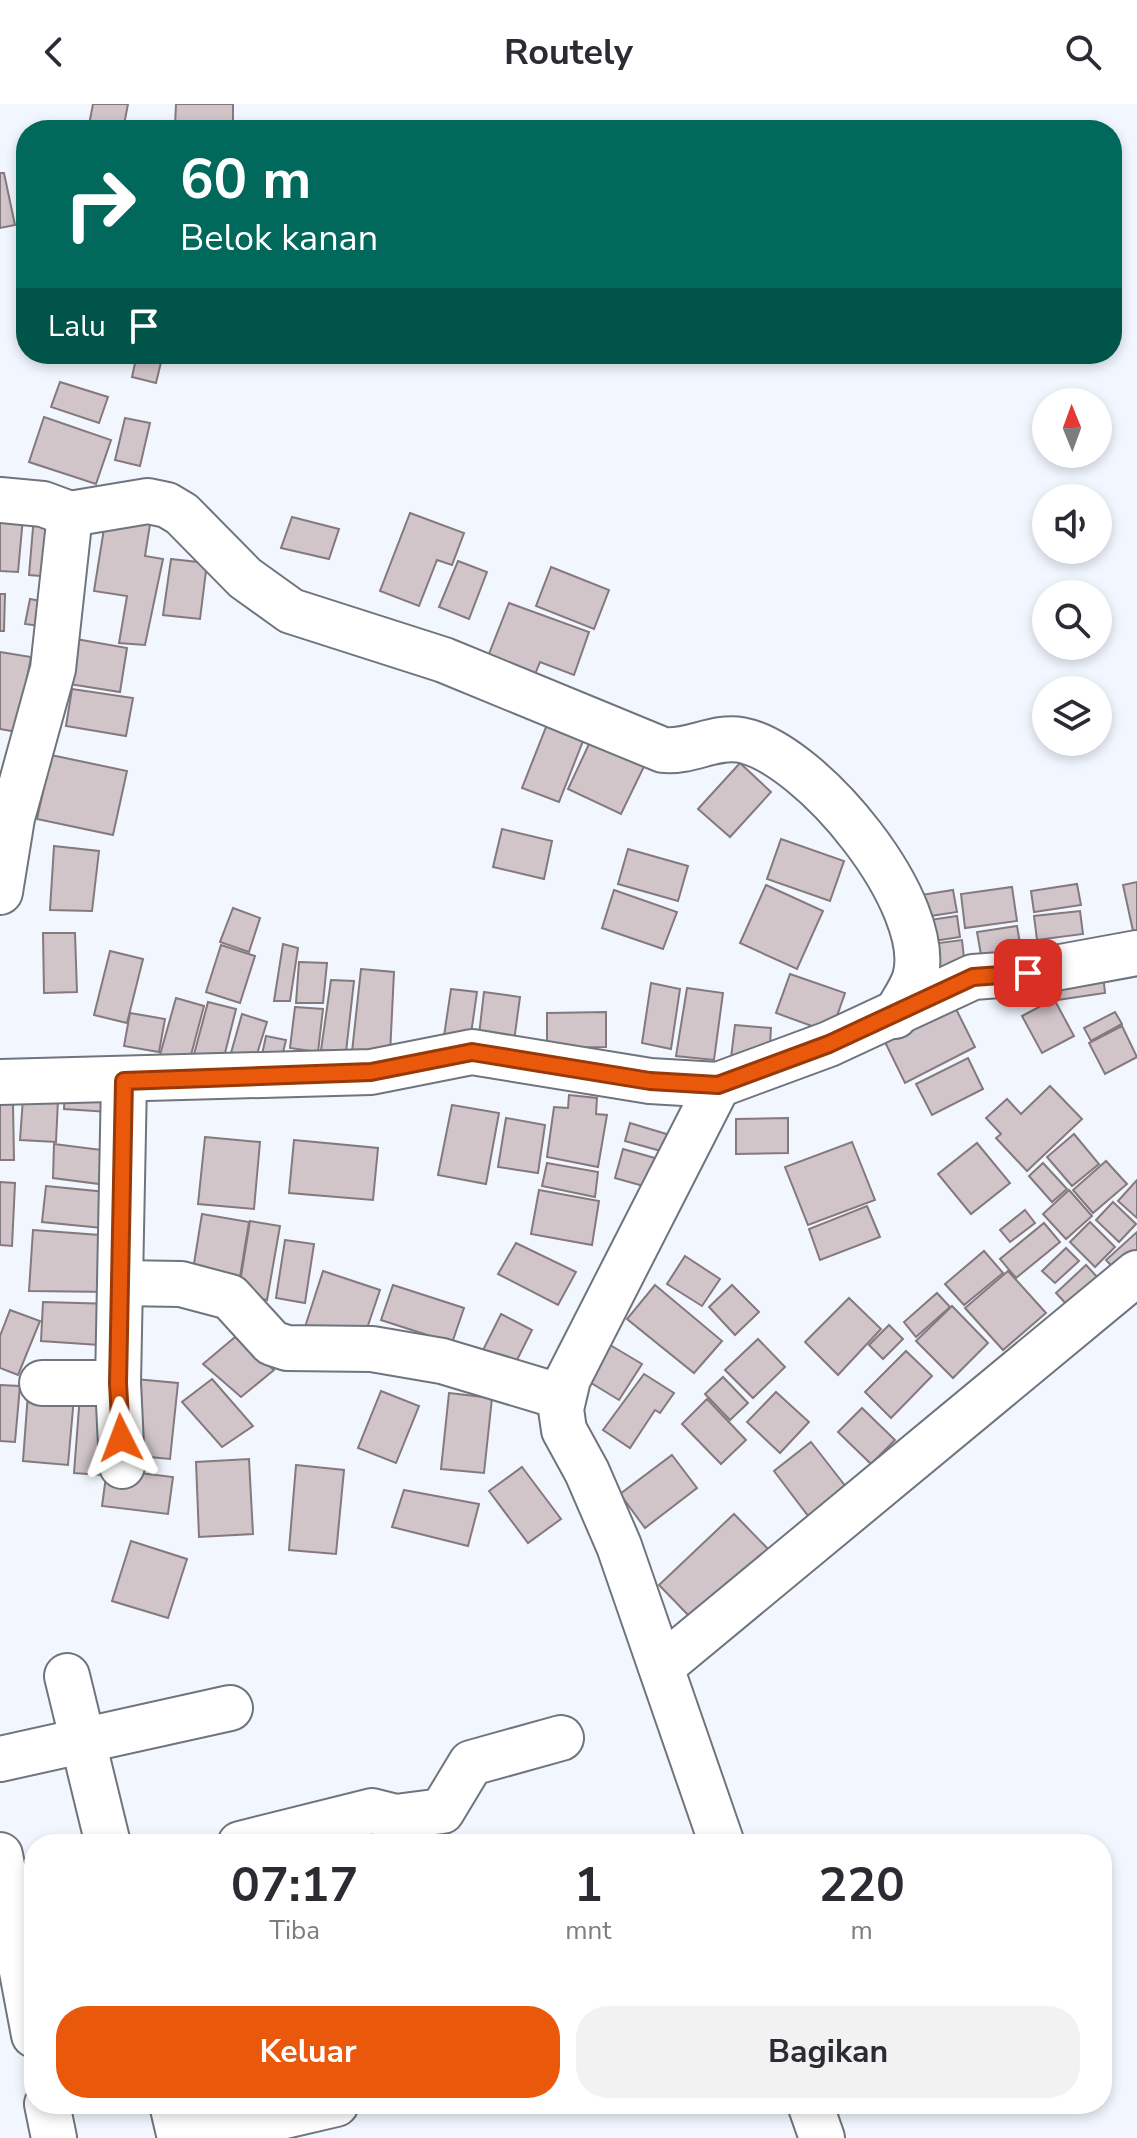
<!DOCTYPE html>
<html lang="id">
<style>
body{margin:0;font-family:"Nunito Sans",sans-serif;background:#f2f2f3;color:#2b2b33;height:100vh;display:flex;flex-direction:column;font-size:30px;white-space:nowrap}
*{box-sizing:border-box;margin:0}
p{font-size:26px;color:#7c7c81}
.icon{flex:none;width:44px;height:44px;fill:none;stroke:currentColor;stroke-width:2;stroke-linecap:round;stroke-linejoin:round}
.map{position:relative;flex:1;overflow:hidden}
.sheet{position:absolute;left:24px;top:1730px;width:1088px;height:280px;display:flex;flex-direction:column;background:#fff;border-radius:32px;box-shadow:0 4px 12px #0003}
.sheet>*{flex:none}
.top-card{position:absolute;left:16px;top:16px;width:1106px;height:244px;border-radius:32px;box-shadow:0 4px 12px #0003;background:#00695c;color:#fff;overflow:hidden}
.needle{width:52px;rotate:359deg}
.tools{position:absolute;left:1032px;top:284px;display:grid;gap:16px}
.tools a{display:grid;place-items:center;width:80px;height:80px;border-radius:50%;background:#fff;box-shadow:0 4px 12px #0003;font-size:40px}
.pin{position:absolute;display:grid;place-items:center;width:68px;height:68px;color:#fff;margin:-34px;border-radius:16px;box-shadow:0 4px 12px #0006}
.me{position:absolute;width:88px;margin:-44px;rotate:357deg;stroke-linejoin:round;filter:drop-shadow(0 0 6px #0008)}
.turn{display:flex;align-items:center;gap:28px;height:168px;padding:0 32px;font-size:36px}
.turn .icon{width:104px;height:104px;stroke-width:2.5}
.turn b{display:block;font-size:56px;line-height:68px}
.then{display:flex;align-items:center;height:76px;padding:0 32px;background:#0003;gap:16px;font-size:30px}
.eta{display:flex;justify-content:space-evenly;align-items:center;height:136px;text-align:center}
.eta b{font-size:48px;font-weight:700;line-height:56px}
.cta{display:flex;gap:16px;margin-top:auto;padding:16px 32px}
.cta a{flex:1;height:92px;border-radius:32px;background:#ea580c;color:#fff;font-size:32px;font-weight:700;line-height:92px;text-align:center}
.cta a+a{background:#f2f2f3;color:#2b2b33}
header{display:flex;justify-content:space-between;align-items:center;height:104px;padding:0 32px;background:#fff;font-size:36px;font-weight:700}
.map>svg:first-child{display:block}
</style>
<header><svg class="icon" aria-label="back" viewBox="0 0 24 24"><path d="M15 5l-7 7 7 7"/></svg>Routely<svg class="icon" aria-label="search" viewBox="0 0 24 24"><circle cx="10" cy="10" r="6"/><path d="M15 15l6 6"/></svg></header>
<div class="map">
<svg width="1137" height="2034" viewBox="0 0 1137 2034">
<rect width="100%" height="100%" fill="#f2f7ff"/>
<!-- building -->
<g fill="#d1c5ca" stroke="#84797d" stroke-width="2">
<polygon points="93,0 128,0 123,26 88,26"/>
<polygon points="176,0 233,0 233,24 175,22"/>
<polygon points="0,69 4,69 15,121 0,124"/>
<polygon points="137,250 163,250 156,279 132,273"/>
<polygon points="60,278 108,293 99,319 51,303"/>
<polygon points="44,313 111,336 96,380 29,358"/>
<polygon points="125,314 150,319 140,362 115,356"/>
<polygon points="0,401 24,403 18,468 0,467"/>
<polygon points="107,406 151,414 145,452 163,455 145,541 119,539 127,492 94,487"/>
<polygon points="410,409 464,429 452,461 437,456 419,502 380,487"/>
<polygon points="34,412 57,413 53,473 29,471"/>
<polygon points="292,413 339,425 329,455 281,444"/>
<polygon points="171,455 207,459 200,515 163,511"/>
<polygon points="458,457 487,468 469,515 439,503"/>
<polygon points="551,463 609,486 594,525 536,502"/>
<polygon points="0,490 5,490 4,527 0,527"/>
<polygon points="30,495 58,500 54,524 25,520"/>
<polygon points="509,499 589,528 574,571 540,558 534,573 487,555"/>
<polygon points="76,535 127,544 120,588 69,580"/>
<polygon points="0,548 31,553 17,628 0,625"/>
<polygon points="72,585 133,594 126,632 66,622"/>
<polygon points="548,618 585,632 559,698 522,684"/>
<polygon points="597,623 651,648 621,710 568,685"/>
<polygon points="51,651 127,667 113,731 37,715"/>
<polygon points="740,659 771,688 730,733 698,705"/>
<polygon points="502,725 552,737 544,775 493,763"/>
<polygon points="781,735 844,757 830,797 767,775"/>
<polygon points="54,742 99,747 92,807 50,806"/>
<polygon points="628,745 688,762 678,797 618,780"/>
<polygon points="1137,778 1137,845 1123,781"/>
<polygon points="1077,780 1081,801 1034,808 1031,787"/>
<polygon points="766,781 823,807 797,865 740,839"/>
<polygon points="1012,783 1017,817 965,824 961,790"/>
<polygon points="614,786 677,808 663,845 602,824"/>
<polygon points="953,786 957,808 924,813 921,791"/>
<polygon points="233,804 260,814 249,848 220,838"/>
<polygon points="1080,807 1083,830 1037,836 1034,812"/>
<polygon points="957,812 960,833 927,838 923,817"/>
<polygon points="1017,822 1024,862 984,868 977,828"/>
<polygon points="43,829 75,829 77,888 44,889"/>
<polygon points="962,836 966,872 935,876 931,840"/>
<polygon points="283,840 298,844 290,897 274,897"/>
<polygon points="221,841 255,852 240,899 206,888"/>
<polygon points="110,847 143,855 127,919 94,911"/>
<polygon points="299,858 327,859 323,899 296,899"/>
<polygon points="1102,860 1105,889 1057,896 1053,866"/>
<polygon points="361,865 394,868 390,950 352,948"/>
<polygon points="790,870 845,889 831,929 776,909"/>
<polygon points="331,876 354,877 346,948 321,946"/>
<polygon points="651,879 680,885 671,945 642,939"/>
<polygon points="687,884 723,889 714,956 676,952"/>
<polygon points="451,885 477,888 469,944 443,939"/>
<polygon points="484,888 520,893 512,952 477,948"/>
<polygon points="176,894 204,902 187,966 158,958"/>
<polygon points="1054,895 1074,932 1042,949 1022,912"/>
<polygon points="208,898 236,905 222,961 193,954"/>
<polygon points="954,901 975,943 905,979 884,936"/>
<polygon points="295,903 323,905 318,948 290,944"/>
<polygon points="606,908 606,943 547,944 547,909"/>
<polygon points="1115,908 1122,920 1091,937 1084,924"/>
<polygon points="130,909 165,915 159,948 124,942"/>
<polygon points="242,910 267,918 251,969 227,963"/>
<polygon points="735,921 771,924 769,957 731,954"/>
<polygon points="1122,922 1137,953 1105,970 1089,939"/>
<polygon points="266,932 286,936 279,965 260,960"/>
<polygon points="968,954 983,985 932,1011 916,980"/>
<polygon points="1050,982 1082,1015 1027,1067 996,1034 1001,1030 986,1014 1007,995 1021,1010"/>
<polygon points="65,986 111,989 109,1008 64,1005"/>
<polygon points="569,991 597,994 596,1010 607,1011 598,1063 547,1053 554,1003 568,1004"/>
<polygon points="23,994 58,996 56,1038 20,1036"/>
<polygon points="0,1000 13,1000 14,1056 0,1056"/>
<polygon points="452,1001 499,1009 486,1080 438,1071"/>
<polygon points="506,1014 545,1021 538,1069 498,1063"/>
<polygon points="788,1014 788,1049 736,1050 736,1015"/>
<polygon points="630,1019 673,1032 668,1049 625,1037"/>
<polygon points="1074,1030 1099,1060 1072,1082 1047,1053"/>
<polygon points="205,1033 260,1038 254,1105 198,1100"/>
<polygon points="294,1036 378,1044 373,1096 289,1089"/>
<polygon points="852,1038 875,1096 808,1121 785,1063"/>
<polygon points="977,1039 1010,1079 971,1110 938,1070"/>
<polygon points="54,1040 118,1048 115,1082 53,1074"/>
<polygon points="623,1045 662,1056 654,1085 615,1074"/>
<polygon points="1106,1057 1127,1080 1093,1109 1073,1086"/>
<polygon points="547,1059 598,1068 595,1093 542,1082"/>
<polygon points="1043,1059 1067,1085 1052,1098 1029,1072"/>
<polygon points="1137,1076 1137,1114 1118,1097"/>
<polygon points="0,1078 15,1079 12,1142 0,1141"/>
<polygon points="46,1082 116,1089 112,1125 42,1118"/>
<polygon points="539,1086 599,1097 592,1141 531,1130"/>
<polygon points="1069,1086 1092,1112 1066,1135 1043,1110"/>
<polygon points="1113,1098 1136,1120 1119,1138 1096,1116"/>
<polygon points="867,1102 880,1133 820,1156 809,1125"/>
<polygon points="1025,1106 1035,1119 1010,1138 1000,1126"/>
<polygon points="202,1110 249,1118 239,1179 192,1172"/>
<polygon points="250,1117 280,1122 267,1196 238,1191"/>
<polygon points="1090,1118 1115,1143 1095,1163 1070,1138"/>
<polygon points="1044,1119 1060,1138 1016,1174 1000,1155"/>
<polygon points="33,1126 113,1132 112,1188 29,1187"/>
<polygon points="1137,1128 1137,1161 1123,1174 1106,1156"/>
<polygon points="285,1136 314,1140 305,1199 276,1194"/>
<polygon points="516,1139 576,1168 558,1201 498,1170"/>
<polygon points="1066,1144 1079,1157 1055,1179 1042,1167"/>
<polygon points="984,1147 1003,1169 964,1201 945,1180"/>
<polygon points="685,1152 720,1175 702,1202 667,1180"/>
<polygon points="1086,1161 1100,1176 1070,1204 1056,1189"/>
<polygon points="323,1167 380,1186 361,1242 305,1223"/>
<polygon points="1008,1167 1046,1209 1003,1246 965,1204"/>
<polygon points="393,1181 464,1204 452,1239 381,1216"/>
<polygon points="655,1181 722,1237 694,1269 627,1215"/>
<polygon points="732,1181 759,1208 735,1231 709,1203"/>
<polygon points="937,1189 950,1203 916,1233 904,1218"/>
<polygon points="849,1194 881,1225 838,1271 805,1238"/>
<polygon points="43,1198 114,1200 114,1242 41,1237"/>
<polygon points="952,1202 988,1239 953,1274 916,1237"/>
<polygon points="10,1206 40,1217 18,1271 0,1264 0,1232"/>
<polygon points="501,1210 532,1226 511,1268 480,1252"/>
<polygon points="889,1221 903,1235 883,1255 869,1241"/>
<polygon points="235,1233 274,1266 241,1293 203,1260"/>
<polygon points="600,1235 642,1260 619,1296 578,1271"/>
<polygon points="758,1235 785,1263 753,1294 725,1266"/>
<polygon points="906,1247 932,1272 891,1314 865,1288"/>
<polygon points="644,1270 674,1289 660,1309 655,1306 630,1344 603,1326"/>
<polygon points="723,1273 748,1299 730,1316 705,1290"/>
<polygon points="135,1275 178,1279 170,1355 128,1351"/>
<polygon points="212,1275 253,1322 222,1343 182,1298"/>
<polygon points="0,1281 20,1282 15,1338 0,1337"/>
<polygon points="381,1287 419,1302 396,1359 358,1344"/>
<polygon points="776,1288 809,1318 780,1349 747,1318"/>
<polygon points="28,1289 74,1293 68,1361 23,1357"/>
<polygon points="449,1289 492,1294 484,1369 441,1365"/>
<polygon points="80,1291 111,1295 102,1371 74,1369"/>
<polygon points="707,1295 746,1336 721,1360 682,1320"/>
<polygon points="862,1304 895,1336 871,1360 838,1328"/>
<polygon points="811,1338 850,1388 812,1417 774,1367"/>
<polygon points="672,1351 697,1384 645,1424 620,1390"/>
<polygon points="249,1355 253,1430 199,1433 196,1358"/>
<polygon points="296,1361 344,1366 336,1450 289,1446"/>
<polygon points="522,1363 561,1415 528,1439 489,1387"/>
<polygon points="107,1365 173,1373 168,1410 102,1402"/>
<polygon points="404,1386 479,1400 468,1442 392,1423"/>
<polygon points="734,1410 769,1446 694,1517 659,1481"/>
<polygon points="131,1437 187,1455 168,1514 112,1497"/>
</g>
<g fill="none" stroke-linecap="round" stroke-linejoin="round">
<defs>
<g id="minor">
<polyline points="0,396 43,400 70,410 53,565 12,714 0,788"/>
<path d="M70,410L148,397L167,401L182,410L245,474L291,507L444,556L663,646C690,649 715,631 741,636C811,649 936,801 915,874C911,887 901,900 895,912"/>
<polyline points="0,978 371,968 472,948 650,977 718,981 829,940 973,873 1028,869 1137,849"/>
<polyline points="718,981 568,1275 561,1305 564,1326 587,1368 619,1442 722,1740"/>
<polyline points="121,1179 181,1180 230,1193 272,1239 287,1244 372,1245 442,1257 562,1293"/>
<polyline points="42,1279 118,1279"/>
<polyline points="122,1362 118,1279 124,977"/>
<polyline points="661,1563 1137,1169"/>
<polyline points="67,1572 108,1740"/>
<polyline points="0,1655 230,1604"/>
<polyline points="240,1740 372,1707 396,1713 442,1707 471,1659 561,1634"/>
<polyline points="0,1751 34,1931"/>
<polyline points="47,2000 54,2034"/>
<polyline points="172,2000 180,2034"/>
<polyline points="810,2000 822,2034"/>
<polyline points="190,2034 336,2000"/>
</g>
</defs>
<!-- minor casing -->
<use href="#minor" stroke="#6f747d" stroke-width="48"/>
<!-- minor -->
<use href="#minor" stroke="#fff" stroke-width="44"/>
</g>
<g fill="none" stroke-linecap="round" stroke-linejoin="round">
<defs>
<polyline id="route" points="121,1334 118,1279 124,977 371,968 472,948 650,977 718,981 829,940 973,873 1028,869"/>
</defs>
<!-- route casing -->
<use href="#route" stroke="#983908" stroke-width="20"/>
<!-- route -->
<use href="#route" stroke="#ea580c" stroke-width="14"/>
</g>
</svg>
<div class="tools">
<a><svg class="needle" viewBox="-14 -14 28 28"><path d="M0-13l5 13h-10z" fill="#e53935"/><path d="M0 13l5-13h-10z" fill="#7c7c81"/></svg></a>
<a><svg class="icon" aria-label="sound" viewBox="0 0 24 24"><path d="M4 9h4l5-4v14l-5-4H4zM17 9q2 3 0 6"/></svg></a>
<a><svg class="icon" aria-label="search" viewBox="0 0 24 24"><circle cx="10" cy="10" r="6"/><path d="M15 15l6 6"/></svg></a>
<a><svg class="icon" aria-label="layers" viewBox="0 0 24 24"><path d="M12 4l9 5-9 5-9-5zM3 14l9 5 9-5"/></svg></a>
</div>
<div class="pin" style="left:1028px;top:869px;background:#d93025"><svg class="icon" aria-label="arrive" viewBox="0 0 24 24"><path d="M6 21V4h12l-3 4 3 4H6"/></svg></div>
<svg class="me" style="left:121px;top:1334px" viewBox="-20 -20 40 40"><path d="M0-17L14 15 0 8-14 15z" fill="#ea580c" stroke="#fff" stroke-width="4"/></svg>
<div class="top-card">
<div class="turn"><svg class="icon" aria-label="right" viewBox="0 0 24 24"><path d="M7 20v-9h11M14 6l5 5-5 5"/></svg><div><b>60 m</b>Belok kanan</div></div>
<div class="then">Lalu<svg class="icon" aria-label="arrive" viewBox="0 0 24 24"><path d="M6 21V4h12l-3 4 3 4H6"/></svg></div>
</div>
<section class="sheet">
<div class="eta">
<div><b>07:17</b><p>Tiba</p></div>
<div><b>1</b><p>mnt</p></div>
<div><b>220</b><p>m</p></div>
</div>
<div class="cta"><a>Keluar</a><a>Bagikan</a></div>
</section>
</div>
